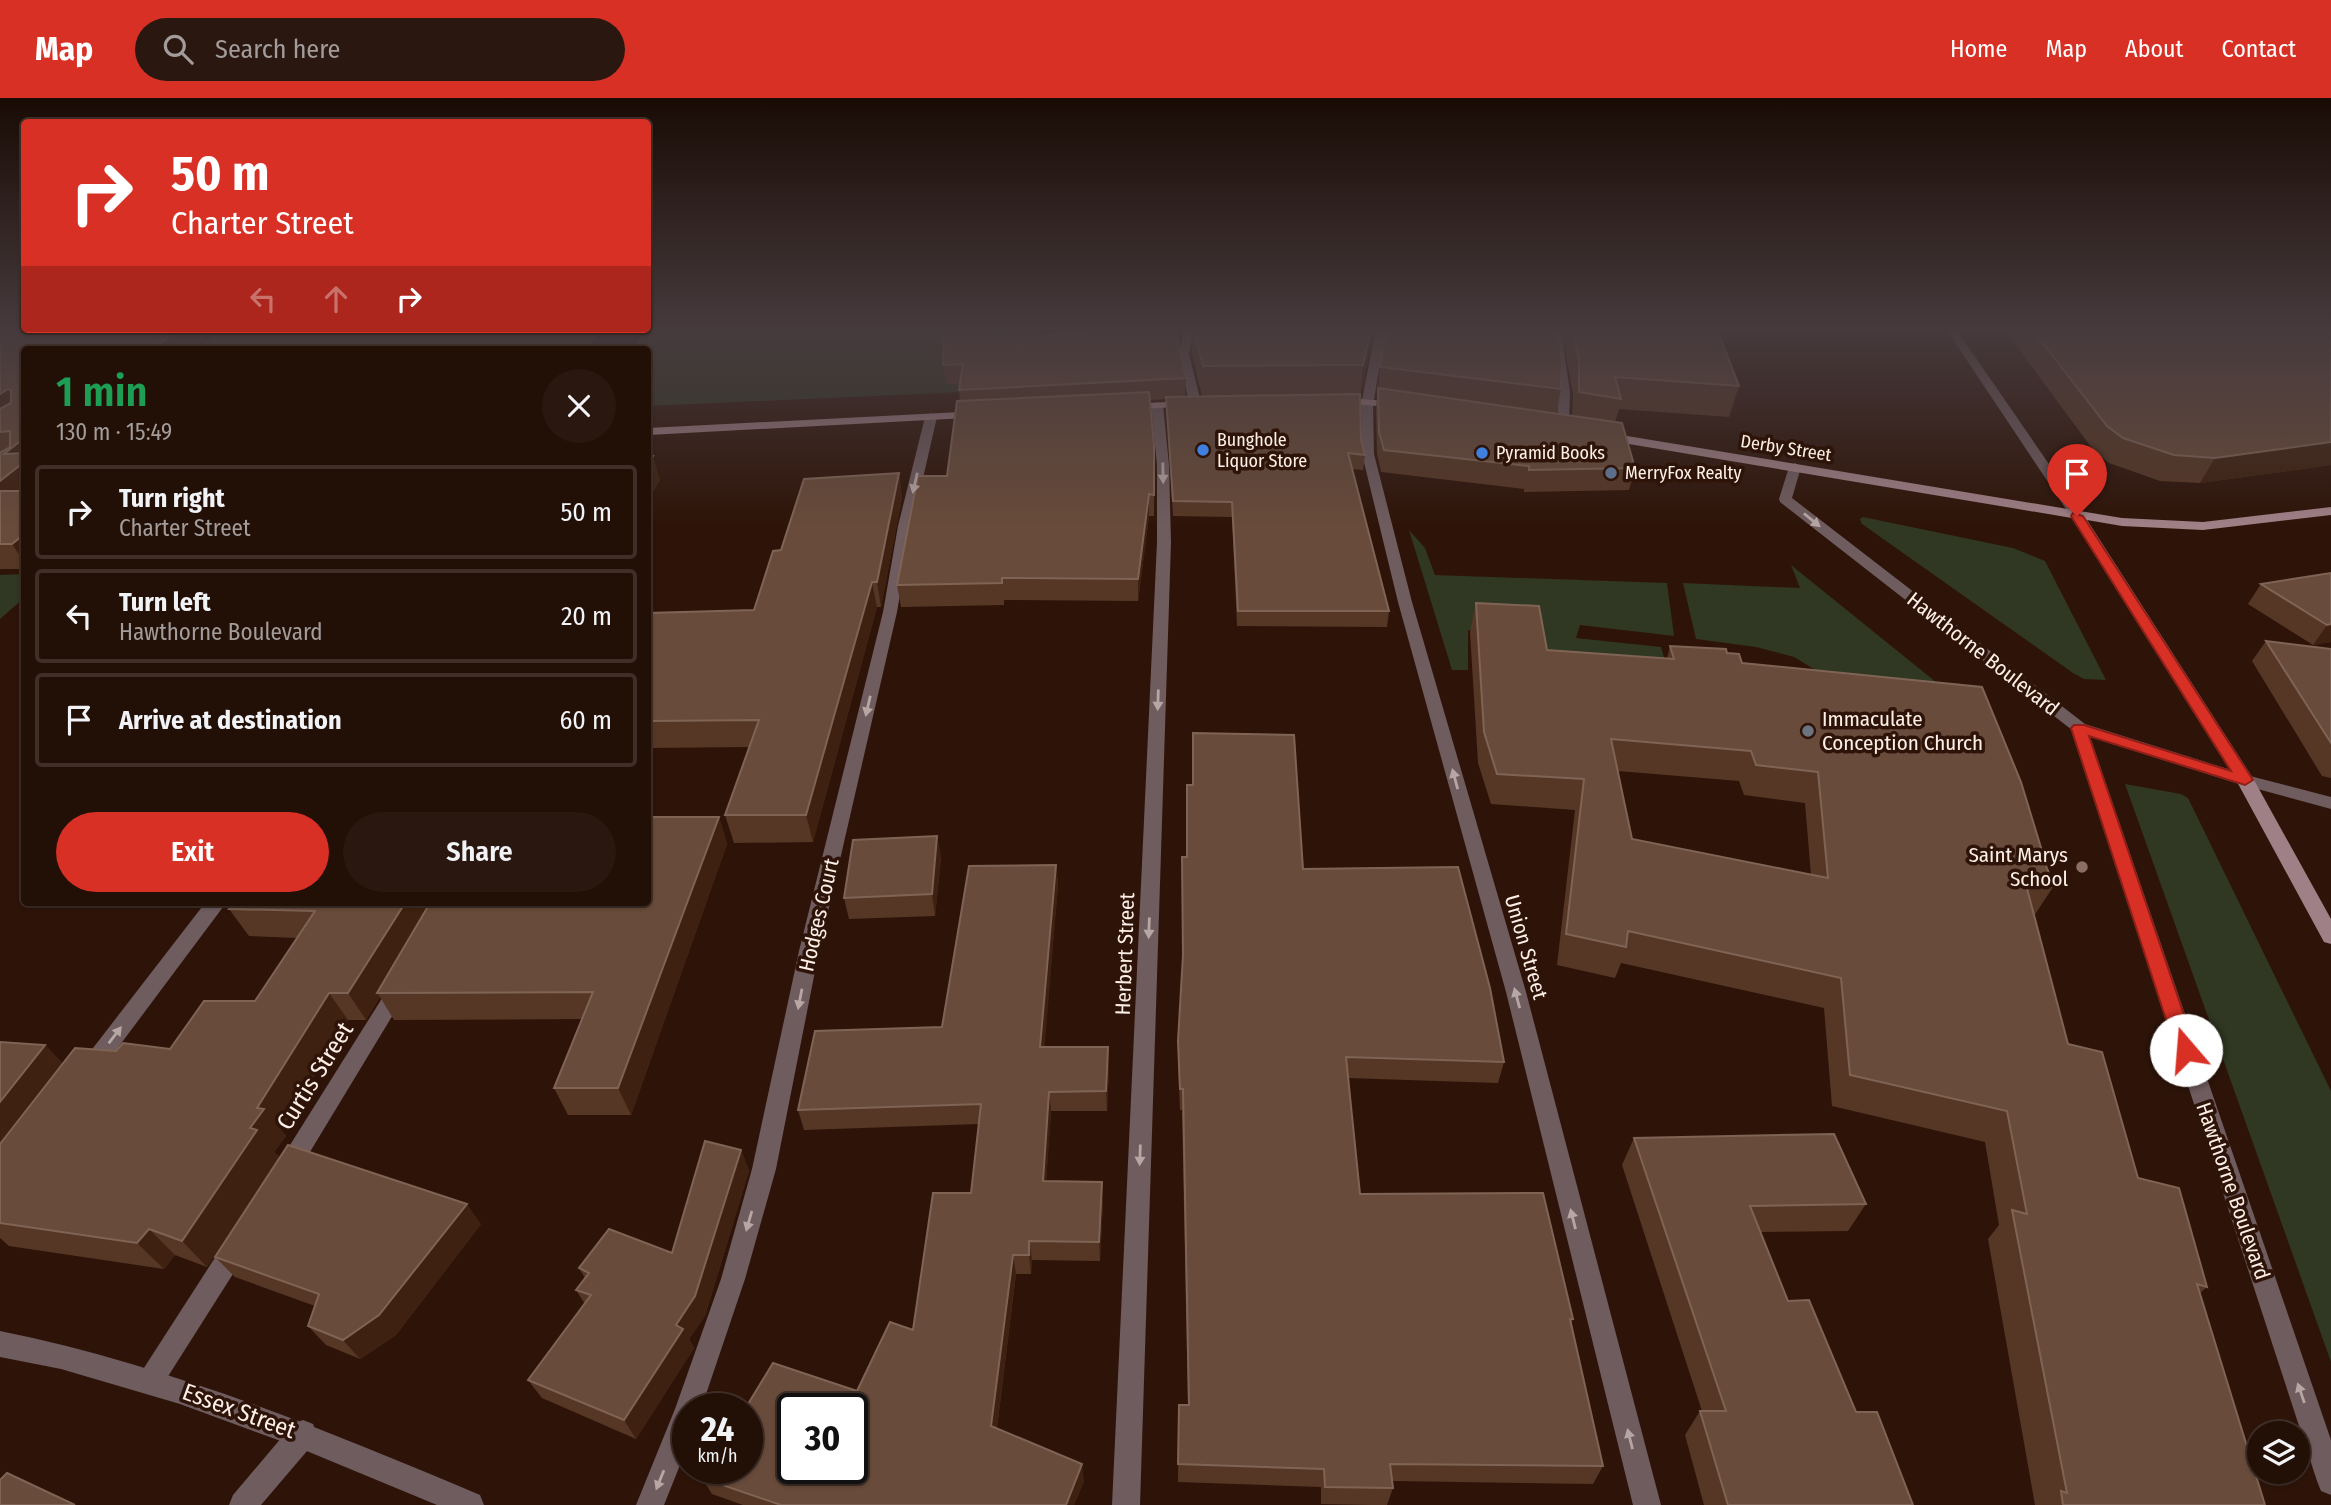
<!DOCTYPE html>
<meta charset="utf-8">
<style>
body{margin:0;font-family:"Fira Sans Condensed",sans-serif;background:#2a1810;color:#f1f3f6;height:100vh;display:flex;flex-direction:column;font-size:26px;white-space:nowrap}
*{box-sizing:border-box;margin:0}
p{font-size:23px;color:#a29c9b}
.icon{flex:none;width:38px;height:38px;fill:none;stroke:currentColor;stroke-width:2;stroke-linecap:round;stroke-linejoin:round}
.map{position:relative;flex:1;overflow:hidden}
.sheet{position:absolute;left:21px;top:248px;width:630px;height:560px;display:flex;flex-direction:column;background:#220f06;border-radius:7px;box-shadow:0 2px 5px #0004,0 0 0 2px #3f2f28}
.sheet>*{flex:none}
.banner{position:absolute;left:21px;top:21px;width:630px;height:214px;border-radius:7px;box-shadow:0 2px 5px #0004,0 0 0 2px #3f2f28;background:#d93025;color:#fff;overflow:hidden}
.controls{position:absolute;left:2247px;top:1323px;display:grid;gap:14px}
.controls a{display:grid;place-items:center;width:63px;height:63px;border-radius:50%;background:#220f06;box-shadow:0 2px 5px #0004,0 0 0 2px #3f2f28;font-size:35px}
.speed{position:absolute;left:672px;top:1295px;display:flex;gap:14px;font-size:35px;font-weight:700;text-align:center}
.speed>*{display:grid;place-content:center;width:91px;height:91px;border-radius:50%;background:#220f06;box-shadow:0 2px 5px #0004,0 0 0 2px #3f2f28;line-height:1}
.speed small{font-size:18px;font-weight:400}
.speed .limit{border:4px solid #111;border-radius:10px;background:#fff;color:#111}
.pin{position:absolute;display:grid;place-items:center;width:60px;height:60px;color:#fff;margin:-72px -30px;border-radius:50% 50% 50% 0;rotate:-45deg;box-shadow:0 0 7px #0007}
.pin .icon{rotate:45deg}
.me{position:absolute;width:77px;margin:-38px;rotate:342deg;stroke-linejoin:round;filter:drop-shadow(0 0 5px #0008)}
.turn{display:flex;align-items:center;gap:24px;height:147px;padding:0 35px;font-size:32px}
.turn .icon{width:91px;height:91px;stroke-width:2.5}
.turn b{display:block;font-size:49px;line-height:60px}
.lanes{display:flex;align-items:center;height:66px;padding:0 35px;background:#0003;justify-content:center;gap:35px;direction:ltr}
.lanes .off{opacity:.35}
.round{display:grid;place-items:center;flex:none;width:74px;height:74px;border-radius:37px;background:#2a1810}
.overview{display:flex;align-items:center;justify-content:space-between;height:119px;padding:0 35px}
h1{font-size:42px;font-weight:600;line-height:52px;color:#1e9e55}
.action{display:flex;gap:14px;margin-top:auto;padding:14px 35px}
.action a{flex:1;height:80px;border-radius:42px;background:#d93025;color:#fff;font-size:28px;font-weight:600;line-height:80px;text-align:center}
.action a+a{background:#2a1810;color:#f1f3f6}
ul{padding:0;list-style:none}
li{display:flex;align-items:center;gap:21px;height:94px;margin:0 14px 10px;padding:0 21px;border:4px solid #3f2f28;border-radius:7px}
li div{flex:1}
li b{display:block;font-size:26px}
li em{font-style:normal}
header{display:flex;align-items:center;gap:42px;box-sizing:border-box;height:98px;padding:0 35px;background:#d93025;color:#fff}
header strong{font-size:33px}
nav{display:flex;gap:38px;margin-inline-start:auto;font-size:24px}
.search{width:490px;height:63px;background:#2a1810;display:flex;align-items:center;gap:18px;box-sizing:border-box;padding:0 24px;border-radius:38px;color:#a29c9b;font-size:26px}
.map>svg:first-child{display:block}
</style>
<header>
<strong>Map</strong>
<div class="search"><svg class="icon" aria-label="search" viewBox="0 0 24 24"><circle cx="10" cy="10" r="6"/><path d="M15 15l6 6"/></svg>Search here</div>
<nav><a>Home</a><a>Map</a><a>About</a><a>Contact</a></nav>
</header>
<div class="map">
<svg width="2331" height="1407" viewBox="0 0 2331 1407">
<rect width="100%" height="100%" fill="#2e1408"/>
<!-- green -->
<g fill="#303722">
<polygon points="224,231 1016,231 1007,292 648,308 648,252 196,252"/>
<polygon points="1863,419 2013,450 2045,463 2106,582 2084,581 2073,575 1862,426 1860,421"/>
<polygon points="1409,432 1425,450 1435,477 1667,485 1674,538 1580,527 1576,540 1661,549 1669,576 1543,571 1535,536 1468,532 1468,572 1452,572"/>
<polygon points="1791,467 1952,597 1840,587 1794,559 1756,549 1696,541 1683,485 1800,490"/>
<polygon points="24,476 24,500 0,521 0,477"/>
<polygon points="2125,686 2181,696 2188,700 2331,993 2331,1264"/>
</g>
<!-- water -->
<polygon fill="#000a11" points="601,231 646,231 632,252 586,252"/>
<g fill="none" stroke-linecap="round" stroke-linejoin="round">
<!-- service -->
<g fill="#6f5c5f" fill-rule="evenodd">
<polygon points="1551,231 1561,231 1570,295 1569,331 1563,335 1557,331 1558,295"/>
<polygon points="303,1322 313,1326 317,1336 313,1346 261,1407 229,1407 233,1397 293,1326"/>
</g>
<!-- minor -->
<g fill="#6f5c5f" fill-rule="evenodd">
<polygon points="1184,231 1194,231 1189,256 1201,305 1195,308 1189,305 1179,256"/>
<polygon points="1376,231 1386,231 1373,307 1374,356 1412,504 1526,894 1661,1407 1633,1407 1506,894 1398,504 1362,356 1361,307"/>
<polygon points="1157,304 1163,307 1169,367 1171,444 1140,1407 1112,1407 1157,444 1157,367 1151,307"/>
<polygon points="931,315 937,319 912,428 897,514 819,853 776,1071 745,1181 701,1311 688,1311 688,1347 664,1407 636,1407 675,1311 721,1181 752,1071 799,853 883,514 898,428 925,319"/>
<polygon points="1795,365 1801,369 1792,400 2085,626 2250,678 2331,699 2331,711 2239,686 2090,639 2331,1342 2331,1397 2321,1393 2317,1383 2072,632 1780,404 1779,401 1789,369"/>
<polygon points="205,805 226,805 99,975 91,978 83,975 80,969 83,963"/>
<polygon points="398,884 405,886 408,892 296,1077 288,1080 280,1077 276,1070 280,1063 391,886"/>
<polygon points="236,1138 245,1141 248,1149 245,1157 160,1291 151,1295 142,1291 138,1282 142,1273 227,1141"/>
</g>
<!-- tertiary -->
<g fill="#6f5c5f" fill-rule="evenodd">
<polygon points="1946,231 1956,231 2084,417 2082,420 2072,420"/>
<path d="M0,1233C168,1267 323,1331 480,1397L484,1407H437L297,1349L180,1306L61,1271L0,1259Z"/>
</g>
<!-- secondary -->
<g fill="#9f8086" fill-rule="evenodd">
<polygon points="1336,299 1399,304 1405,307 1399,310 1332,304 1330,302"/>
<polygon points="1189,303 1193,304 1193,308 1126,312 1120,309 1126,306"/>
<polygon points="980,313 986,317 984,319 648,337 648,330"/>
<polygon points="1603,334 2122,420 2203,424 2331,409 2331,417 2203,432 2122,428 2087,422 2254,682 2331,821 2331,846 2324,844 2236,682 2072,420 1599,341 1597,338"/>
</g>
</g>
<!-- wall -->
<g fill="#563725" fill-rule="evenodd">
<polygon points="0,231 215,231 191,252 24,252 24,471 0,471"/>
<polygon points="1089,231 1179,231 1178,246 1186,280 1185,298 1202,298 1192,256 1192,231 1373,231 1360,298 1361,342 1365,357 1363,372 1352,371 1389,513 1387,529 1237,528 1232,419 1173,418 1166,301 1150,302 1154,347 1154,418 1149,418 1138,503 1004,502 1004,507 901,509 897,487 947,378 960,303 959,292 960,286 946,286 943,267 992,240 1089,235"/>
<polygon points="1561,231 1717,231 1739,288 1729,319 1619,311 1615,324 1635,370 1629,392 1524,394 1524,391 1381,374 1377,356 1376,311 1380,269 1561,291 1556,316 1572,318 1573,295"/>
<polygon points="2004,231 2331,231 2331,367 2200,385 2160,383 2109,365 2094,353"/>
<polygon points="899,375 902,400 881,509 877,509 813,744 734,745 725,717 749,649 648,650 648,515 754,512 781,452"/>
<polygon points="2331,475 2331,544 2313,547 2248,506 2261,486"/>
<path d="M1476,505L1547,552L1667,561L1670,548L1727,555L2053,789L2034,818L2068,946L2138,1080L2207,1189L2200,1195L2265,1407H2035L1988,1141L1999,1127L1985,1044L1832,1008L1824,910L1621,865L1615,880L1557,867L1575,712L1491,706L1478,665L1470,534ZM1618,673L1739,683L1744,697L1805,705L1811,777L1632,741Z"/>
<polygon points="2266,543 2331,551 2331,680 2322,678 2252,563"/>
<polygon points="719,719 727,746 631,1017 568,1017 554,990 582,921 394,922 380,899 366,922 348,922 281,1032 286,1038 274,1054 279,1059 207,1169 175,1157 164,1171 9,1148 0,1140 0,944 45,947 63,966 116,953 170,951 255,903 297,840 249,838 229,811 648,805"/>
<polygon points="937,738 941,760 935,818 849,821 844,800"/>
<polygon points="1182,759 1303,771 1504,964 1498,985 1348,980 1360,1096 1573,1221 1571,1226 1603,1368 1593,1386 1392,1383 1393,1390 1387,1407 1371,1407 1321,1406 1321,1389 1178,1384 1179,1307 1188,1307 1182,1012 1180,1012 1178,964 1183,866"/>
<polygon points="1056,767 1058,787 1044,949 1109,969 1107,1013 1051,1013 1046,1083 1103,1103 1100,1163 1032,1162 1031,1176 1016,1176 997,1330 1084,1383 1074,1407 743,1407 712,1396 702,1380 857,1293 913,1232 971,1095 979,1026 804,1032 798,1012 942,929"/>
<polygon points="1634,1040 1866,1106 1848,1133 1760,1134 1788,1203 1913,1407 1704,1407 1685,1337 1700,1313 1702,1313 1622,1067"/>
<polygon points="741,1052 749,1073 705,1218 689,1241 694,1250 636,1341 542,1300 528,1282 585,1206 576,1192 585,1180 579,1170 672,1155"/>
<polygon points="481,1126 396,1237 360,1261 326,1247 308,1228 315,1208 235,1179 215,1159"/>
</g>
<!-- shaded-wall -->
<g fill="#3e2110">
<polygon points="178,231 215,231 191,252 160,252 157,248"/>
<polygon points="1178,231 1179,231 1179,242 1176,257 1177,238"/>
<polygon points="1371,231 1373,231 1360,298 1363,267"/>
<polygon points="8,291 23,315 0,329 0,296"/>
<polygon points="24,340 24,401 0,412 0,383 4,356"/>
<polygon points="2331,344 2331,367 2200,385 2215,360"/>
<polygon points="653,358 660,382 648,404 648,367"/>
<polygon points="899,375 902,400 881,509 877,484"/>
<polygon points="1149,396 1149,418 1138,503 1138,481"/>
<polygon points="22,438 24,441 24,464 12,446"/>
<polygon points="872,484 877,509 813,744 806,717"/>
<polygon points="2331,526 2331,544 2313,547 2327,527"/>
<polygon points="719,719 727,746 631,1017 618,990"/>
<polygon points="937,738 941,760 935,818 932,796"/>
<polygon points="1056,767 1058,787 1043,969 1040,949"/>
<polygon points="405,805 437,805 377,895 380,899 366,922 348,895"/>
<polygon points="329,895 348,922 281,1032 286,1038 274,1054 279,1059 207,1169 182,1143 250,1030 257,1010"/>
<polygon points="45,947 71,975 0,1067 0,1004"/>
<polygon points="1108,949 1109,969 1107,1013 1106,993"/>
<polygon points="1049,994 1051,1013 1045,1103 1043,1083"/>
<polygon points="741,1052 749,1073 705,1218 689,1241 694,1250 636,1341 624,1322"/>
<polygon points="1102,1084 1103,1103 1100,1163 1099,1144"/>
<polygon points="467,1106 481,1126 396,1237 360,1261 343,1242"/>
<polygon points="149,1131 175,1157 164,1171 137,1145"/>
<polygon points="1029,1143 1032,1162 1031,1176 1029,1157"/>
<polygon points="1013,1157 1016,1176 995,1345 991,1328"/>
<polygon points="1082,1366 1084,1383 1074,1407 1066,1407"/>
</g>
<!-- building -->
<g fill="#684b3a" stroke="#7f6455" stroke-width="2" fill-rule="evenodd">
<polygon points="0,231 112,232 178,231 157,248 151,248 145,252 24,252 24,340 4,356 24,355 24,364 0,383 0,355 10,349 10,333 0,334 0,311 11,305 11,292 8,291 0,296"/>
<polygon points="944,231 991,231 991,240 1089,235 1089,231 1178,231 1177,238 1186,280 959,292 963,266 943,267"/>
<polygon points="1193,231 1371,231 1363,267 1203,268"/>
<polygon points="1387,231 1558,231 1562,264 1561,291 1380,269"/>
<polygon points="1573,231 1717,231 1739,288 1615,279 1621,301 1579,294 1579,264"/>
<polygon points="2032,231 2331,231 2331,344 2215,360 2174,357 2123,340 2107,328"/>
<polygon points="1378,290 1622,325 1635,370 1529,372 1529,368 1384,352 1379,334"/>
<polygon points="1149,294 1154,347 1154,397 1149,396 1138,481 1002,480 1002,485 897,487 918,378 947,378 957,303"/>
<polygon points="1360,296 1361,342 1365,357 1348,355 1389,513 1238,513 1232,404 1173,403 1166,299"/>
<polygon points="648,358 653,358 648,367"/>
<polygon points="899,375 877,484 872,484 806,717 725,717 759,622 648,623 648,515 754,512 773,453 781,452 804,381"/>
<polygon points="0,393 24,393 24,438 22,438 12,446 0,446"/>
<polygon points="2331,475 2331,526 2327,527 2261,486"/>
<path d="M1476,505L1539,508L1547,552L1674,561L1670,548L1726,551L1727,555L1739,556L1742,565L1982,589L2021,684L2053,789L2025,783L2068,946L2102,954L2138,1080L2179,1090L2207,1189L2197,1186L2265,1407H2063L2061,1393L2067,1395L2012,1112L2027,1116L2007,1013L1850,977L1841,880L1628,833L1626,849L1566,836L1584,681L1497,676L1484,634ZM1611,641L1751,653L1756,667L1818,674L1828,780L1632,741Z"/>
<polygon points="2266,543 2331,551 2331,645"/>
<polygon points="1193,635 1294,637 1303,771 1458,769 1490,890 1504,964 1346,959 1360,1096 1543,1095 1573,1221 1570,1221 1603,1368 1390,1366 1393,1390 1325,1389 1324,1371 1178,1366 1179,1307 1189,1307 1183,991 1180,991 1178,943 1183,857 1182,759 1187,759 1187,687 1193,687"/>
<polygon points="648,719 719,719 618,990 554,990 593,894 377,895 430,805 648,805"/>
<polygon points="937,738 932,796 844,800 853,742"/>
<path d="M1056,767L1040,949H1108L1106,993L1049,994L1043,1083L1102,1084L1099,1144L1029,1143V1157H1013L991,1328L1082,1366L1066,1407H781L702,1380L708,1370H747V1311H745L773,1265L857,1293L890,1224L913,1232L933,1095H971L981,1006L798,1012L815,933L942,929L969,768ZM793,1311H852V1370H793Z"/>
<polygon points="234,805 405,805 348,895 329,895 257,1010 264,1011 250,1030 257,1032 182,1143 149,1131 137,1145 0,1125 0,1046 75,950 116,953 123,945 170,951 204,903 255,903 315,813 229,811"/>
<polygon points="0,944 45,947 0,1004"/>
<polygon points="1834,1036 1866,1106 1750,1108 1788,1203 1809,1202 1856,1314 1877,1314 1913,1407 1728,1407 1700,1313 1726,1313 1634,1040"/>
<polygon points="705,1043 741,1052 695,1198 676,1227 683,1231 624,1322 528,1282 591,1197 576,1192 589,1175 579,1170 609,1131 672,1155"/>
<polygon points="288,1047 467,1106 379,1217 343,1242 308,1228 319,1196 215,1159"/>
<polygon points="7,1375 75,1407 0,1407 0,1382"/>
</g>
<!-- one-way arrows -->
<defs><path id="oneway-solid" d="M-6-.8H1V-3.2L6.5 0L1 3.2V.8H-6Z" transform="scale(1.75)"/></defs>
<g fill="#b6a6a4">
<use href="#oneway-solid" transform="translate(1163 375) rotate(89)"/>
<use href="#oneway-solid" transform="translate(915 385) rotate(103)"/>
<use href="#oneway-solid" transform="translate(1812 422) rotate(39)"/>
<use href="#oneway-solid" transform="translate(1158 602) rotate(92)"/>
<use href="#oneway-solid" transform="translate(868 608) rotate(103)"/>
<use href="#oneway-solid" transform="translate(1455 681) rotate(-105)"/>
<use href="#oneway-solid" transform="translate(1149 830) rotate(92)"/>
<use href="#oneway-solid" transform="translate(1517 900) rotate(-105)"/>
<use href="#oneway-solid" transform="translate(800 901) rotate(101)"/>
<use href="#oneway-solid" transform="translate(115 937) rotate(-53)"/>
<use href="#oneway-solid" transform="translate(1140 1057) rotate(92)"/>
<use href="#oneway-solid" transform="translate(1573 1121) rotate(-104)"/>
<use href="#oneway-solid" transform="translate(749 1123) rotate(106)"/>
<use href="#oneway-solid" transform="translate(2301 1295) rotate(-109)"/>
<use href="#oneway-solid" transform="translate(1630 1341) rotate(-104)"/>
<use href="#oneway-solid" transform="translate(660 1382) rotate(112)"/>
</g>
<!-- sky -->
<linearGradient id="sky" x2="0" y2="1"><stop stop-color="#190b04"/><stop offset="0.54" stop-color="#463a3d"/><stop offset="1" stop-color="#463a3d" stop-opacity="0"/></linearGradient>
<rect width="2331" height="428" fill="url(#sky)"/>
<!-- route -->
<polygon fill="#d93025" stroke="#8d1f18" stroke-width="2" points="2073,415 2083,418 2253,682 2245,687 2089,638 2196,952 2193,957 2179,957 2176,952 2071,630 2074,627 2084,627 2231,673 2071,418"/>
<!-- markers -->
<g fill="#3f7fe0" stroke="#2e1408" stroke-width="2.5">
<circle cx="1203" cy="352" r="7"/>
<circle cx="1482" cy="355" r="7"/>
</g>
<circle fill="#5c6f8a" stroke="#2e1408" stroke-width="2.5" cx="1611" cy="375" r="7"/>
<circle fill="#6b7280" stroke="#2e1408" stroke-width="2.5" cx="1808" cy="633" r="7"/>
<circle fill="#8d6e63" stroke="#2e1408" stroke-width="2.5" cx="2082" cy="769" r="7"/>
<g text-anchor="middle" stroke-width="7" stroke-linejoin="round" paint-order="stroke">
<!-- far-poi labels -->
<g font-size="18" fill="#feefe8" stroke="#2e1408" text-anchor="start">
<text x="1217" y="348">Bunghole<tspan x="1217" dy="21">Liquor Store</tspan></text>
<text x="1496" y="361">Pyramid Books</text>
<text x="1625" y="381">MerryFox Realty</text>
</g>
<!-- far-street labels -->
<g font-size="18" fill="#feefe8" stroke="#2e1408">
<text transform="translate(1786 350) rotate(9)" y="6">Derby Street</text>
</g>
<!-- street labels -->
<g font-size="21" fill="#feefe8" stroke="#2e1408">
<text transform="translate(1983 556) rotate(38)" y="7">Hawthorne Boulevard</text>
<text transform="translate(819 817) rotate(-77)" y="7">Hodges Court</text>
<text transform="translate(1526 849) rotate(74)" y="7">Union Street</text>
<text transform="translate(1125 856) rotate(-88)" y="7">Herbert Street</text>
<text transform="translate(2233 1093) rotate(71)" y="7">Hawthorne Boulevard</text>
</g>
<!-- poi labels -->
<g font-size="21" fill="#feefe8" stroke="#2e1408" text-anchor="start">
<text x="1822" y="628">Immaculate<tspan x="1822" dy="24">Conception Church</tspan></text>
<text x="2068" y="764" text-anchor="end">Saint Marys<tspan x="2068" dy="24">School</tspan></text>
</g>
<!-- near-street labels -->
<g font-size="24" fill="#feefe8" stroke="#2e1408">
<text transform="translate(315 978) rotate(-58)" y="8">Curtis Street</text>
<text transform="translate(239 1313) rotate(20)" y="8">Essex Street</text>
</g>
</g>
</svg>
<div class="controls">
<a><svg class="icon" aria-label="layers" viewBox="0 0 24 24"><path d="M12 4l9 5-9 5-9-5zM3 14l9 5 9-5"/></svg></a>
</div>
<div class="speed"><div>24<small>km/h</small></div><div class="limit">30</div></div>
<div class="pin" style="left:2077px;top:418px;background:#d93025"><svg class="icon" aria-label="arrive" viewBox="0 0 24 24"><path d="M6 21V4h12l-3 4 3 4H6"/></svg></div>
<svg class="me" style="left:2186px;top:952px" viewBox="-20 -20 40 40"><circle r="19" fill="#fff"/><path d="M0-13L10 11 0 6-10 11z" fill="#d93025"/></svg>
<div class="banner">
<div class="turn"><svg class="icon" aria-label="right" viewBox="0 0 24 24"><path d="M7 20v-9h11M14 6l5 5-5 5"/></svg><div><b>50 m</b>Charter Street</div></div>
<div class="lanes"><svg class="icon off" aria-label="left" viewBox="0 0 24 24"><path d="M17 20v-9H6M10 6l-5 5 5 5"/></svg><svg class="icon off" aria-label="ahead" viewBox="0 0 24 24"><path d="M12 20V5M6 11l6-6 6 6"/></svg><svg class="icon" aria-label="right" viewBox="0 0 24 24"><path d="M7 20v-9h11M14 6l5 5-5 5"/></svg></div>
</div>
<section class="sheet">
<div class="overview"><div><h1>1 min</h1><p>130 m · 15:49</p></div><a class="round"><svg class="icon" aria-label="close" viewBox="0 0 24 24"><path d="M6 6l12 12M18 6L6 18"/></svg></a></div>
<ul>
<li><svg class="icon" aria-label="right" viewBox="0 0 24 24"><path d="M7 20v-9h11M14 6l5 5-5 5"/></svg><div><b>Turn right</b><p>Charter Street</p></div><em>50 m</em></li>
<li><svg class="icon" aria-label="left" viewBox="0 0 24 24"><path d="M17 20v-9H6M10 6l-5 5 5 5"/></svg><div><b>Turn left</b><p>Hawthorne Boulevard</p></div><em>20 m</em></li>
<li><svg class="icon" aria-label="arrive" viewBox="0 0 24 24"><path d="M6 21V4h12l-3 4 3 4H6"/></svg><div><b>Arrive at destination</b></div><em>60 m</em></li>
</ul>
<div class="action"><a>Exit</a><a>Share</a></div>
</section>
</div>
